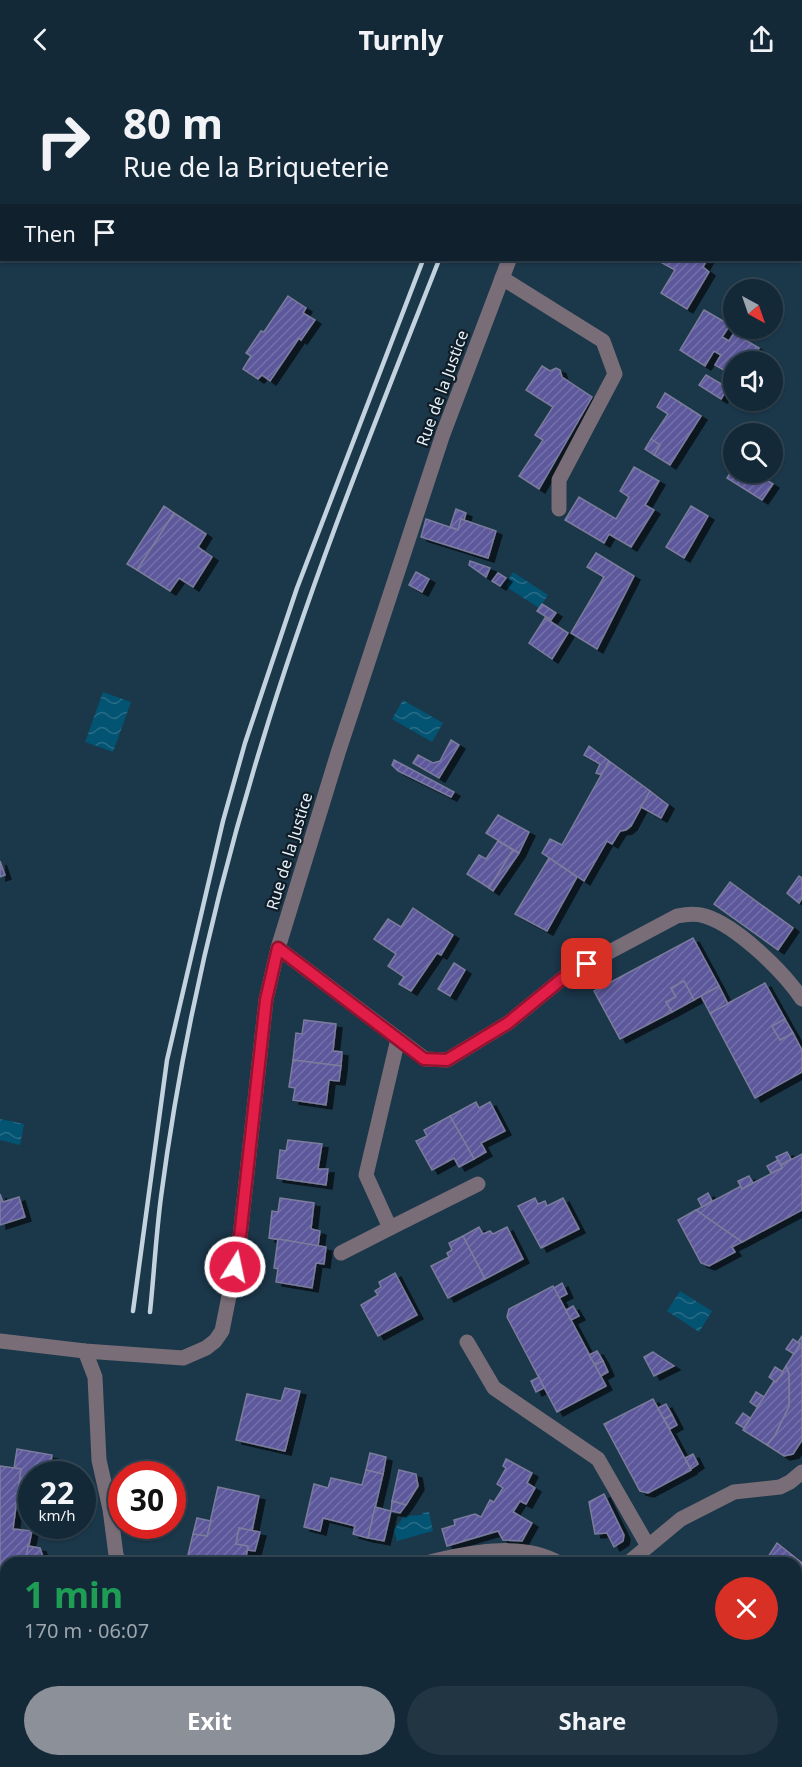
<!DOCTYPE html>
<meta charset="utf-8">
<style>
body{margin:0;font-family:"Noto Sans",sans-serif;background:#213543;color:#f1f3f6;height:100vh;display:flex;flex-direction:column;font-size:22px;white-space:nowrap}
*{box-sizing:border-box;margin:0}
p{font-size:20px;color:#9da6ae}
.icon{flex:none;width:33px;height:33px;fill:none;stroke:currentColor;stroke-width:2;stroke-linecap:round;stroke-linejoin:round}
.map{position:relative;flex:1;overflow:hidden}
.sheet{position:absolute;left:0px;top:1479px;width:802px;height:210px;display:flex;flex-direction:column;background:#142938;border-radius:18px 18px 0 0;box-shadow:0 2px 4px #0004,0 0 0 2px #334553}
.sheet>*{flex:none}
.top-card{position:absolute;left:0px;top:0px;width:802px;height:183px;box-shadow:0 2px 4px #0004,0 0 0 2px #334553;background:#142938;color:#f1f3f6;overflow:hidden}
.needle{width:39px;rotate:140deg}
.controls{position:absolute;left:723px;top:201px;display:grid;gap:12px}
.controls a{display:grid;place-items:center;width:60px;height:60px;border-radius:50%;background:#142938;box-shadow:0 2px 4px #0004,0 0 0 2px #334553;font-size:30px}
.speed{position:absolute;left:18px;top:1383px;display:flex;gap:12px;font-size:30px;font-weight:700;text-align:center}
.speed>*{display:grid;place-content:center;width:78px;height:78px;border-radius:50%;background:#142938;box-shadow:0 2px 4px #0004,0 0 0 2px #334553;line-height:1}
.speed small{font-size:15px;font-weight:400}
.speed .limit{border:9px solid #d22;background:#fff;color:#111}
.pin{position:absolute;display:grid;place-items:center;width:51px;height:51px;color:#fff;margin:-26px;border-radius:12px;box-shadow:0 3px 9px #0006}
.me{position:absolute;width:66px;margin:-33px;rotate:10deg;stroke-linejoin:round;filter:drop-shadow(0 0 4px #0008)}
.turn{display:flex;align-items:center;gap:21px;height:126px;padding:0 24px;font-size:27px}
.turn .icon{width:78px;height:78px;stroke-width:2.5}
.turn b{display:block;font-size:42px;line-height:51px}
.then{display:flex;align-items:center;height:57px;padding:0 24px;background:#0003;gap:12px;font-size:22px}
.round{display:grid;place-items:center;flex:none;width:63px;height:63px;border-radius:32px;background:#213543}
.head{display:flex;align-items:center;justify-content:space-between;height:102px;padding:0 24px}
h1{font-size:36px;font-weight:700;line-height:45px;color:#1e9e55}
.primary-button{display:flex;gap:12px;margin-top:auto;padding:12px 24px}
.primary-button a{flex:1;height:69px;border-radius:36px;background:#8c9099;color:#fff;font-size:24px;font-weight:700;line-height:69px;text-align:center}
.primary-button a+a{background:#213543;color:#f1f3f6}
header{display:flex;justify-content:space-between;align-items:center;height:78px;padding:0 24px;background:#142938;font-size:27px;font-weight:700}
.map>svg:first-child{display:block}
</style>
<header><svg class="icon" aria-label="back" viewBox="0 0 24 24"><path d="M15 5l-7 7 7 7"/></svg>Turnly<svg class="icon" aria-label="share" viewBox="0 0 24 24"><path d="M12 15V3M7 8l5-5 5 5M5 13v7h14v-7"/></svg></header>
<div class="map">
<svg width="802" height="1689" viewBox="0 0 802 1689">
<defs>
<pattern id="water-waves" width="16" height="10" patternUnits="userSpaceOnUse" patternTransform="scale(1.5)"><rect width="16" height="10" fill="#035372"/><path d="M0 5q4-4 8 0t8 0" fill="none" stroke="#286c87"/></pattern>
<pattern id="building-hatch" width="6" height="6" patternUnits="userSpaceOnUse" patternTransform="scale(1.5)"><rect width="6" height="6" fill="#5c589b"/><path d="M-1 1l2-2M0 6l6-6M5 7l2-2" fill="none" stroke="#7370aa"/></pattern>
<filter id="shadow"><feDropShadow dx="6" dy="4" stdDeviation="0" flood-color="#0009"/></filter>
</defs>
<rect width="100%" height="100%" fill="#1b374a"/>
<!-- water -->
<g fill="url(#water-waves)">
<polygon points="513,494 548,517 539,530 505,508"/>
<polygon points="103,614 131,624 113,674 85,664"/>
<polygon points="403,622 443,645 432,664 392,641"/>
<polygon points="0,1041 24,1046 20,1067 0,1062"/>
<polygon points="680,1213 712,1233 699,1254 667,1233"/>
<polygon points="429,1434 433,1453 397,1463 394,1452 404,1438 422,1437 422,1435"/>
</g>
<!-- building -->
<g fill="url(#building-hatch)" stroke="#7b7c9c" stroke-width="1.5" filter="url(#shadow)">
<polygon points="246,0 308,0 309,2 244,2"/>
<polygon points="318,0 343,0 316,2"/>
<polygon points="681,0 720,0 719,2"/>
<polygon points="657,182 707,182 703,189 709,194 687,231 661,215 675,192"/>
<polygon points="288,218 306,230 303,235 315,242 301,262 299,260 270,303 262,297 258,301 243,291 251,278 246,275 261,253 264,254"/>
<polygon points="704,232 730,247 722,259 729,263 734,255 759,270 751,284 734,284 734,298 715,287 721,277 714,273 705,288 680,272"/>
<polygon points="542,288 550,293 556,290 560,292 562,299 592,319 539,411 519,398 543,362 535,357 553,329 526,312"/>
<polygon points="706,297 728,310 721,321 699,307"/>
<polygon points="665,315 701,338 670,387 654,377 660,367 651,361 668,336 657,329"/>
<polygon points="651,361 660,367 654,377 645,371"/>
<polygon points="634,389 659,403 645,427 654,432 631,469 609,456 604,465 565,442 579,419 616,441 629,419 620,413"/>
<polygon points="734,389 734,394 754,394 773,406 762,422 727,400"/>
<polygon points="164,428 174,435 137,492 127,486"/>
<polygon points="691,428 708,438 684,480 666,469"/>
<polygon points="456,431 466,435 464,442 461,441 458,452 450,449"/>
<polygon points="174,435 206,456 198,469 212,479 193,509 179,500 170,513 137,492"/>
<polygon points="426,441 458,452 461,441 496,453 488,480 421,459"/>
<polygon points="596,475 634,498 597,571 571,555 604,499 587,489"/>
<polygon points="470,483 490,490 486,499 469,487"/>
<polygon points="416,494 429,501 422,514 409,507"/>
<polygon points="498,495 506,500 500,508 492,503"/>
<polygon points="542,526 556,535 551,542 537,533"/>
<polygon points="545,540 568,555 552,581 529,565"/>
<polygon points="451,662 459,667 439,700 413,685 418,677 433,685 440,683"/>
<polygon points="589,668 609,683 602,697 596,695 600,686 584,677"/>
<polygon points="394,682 454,714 451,719 398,693 392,687"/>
<polygon points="609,683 650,713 631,748 626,752 620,753 612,766 607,763 584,803 542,775 550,761 562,767"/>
<polygon points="650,713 668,727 661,740 641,729"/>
<polygon points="498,737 529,754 519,775 486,755"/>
<polygon points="498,763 513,772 489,810 467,796 479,777 486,781"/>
<polygon points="513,772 519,775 493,813 489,810"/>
<polygon points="549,780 577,799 547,853 515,836"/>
<polygon points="0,783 5,797 0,799"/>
<polygon points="799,798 802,800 802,820 799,825 787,815"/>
<polygon points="730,804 793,850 778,872 714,826"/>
<polygon points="413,830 453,857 441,877 437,875 411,913 399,906 404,899 388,888 396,876 374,861 388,841 401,849"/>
<polygon points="693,860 719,908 694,922 684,903 671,910 676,919 666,924 672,934 620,961 594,913"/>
<polygon points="454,885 465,892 450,918 438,911"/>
<polygon points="684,903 694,922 672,934 666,924 676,919 671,910"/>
<polygon points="765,905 785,941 772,948 780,962 793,955 802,972 802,994 755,1020 710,935"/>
<polygon points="719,908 728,926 710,935 701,918"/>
<polygon points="785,941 793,955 780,962 772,948"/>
<polygon points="304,942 336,946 333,973 342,974 341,988 293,982 296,955 302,956"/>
<polygon points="293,982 341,988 339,1003 329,1002 326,1027 293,1022 295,1010 289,1009"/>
<polygon points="476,1024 479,1030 490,1024 505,1053 481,1065 486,1074 474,1081 450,1038"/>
<polygon points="450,1038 474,1081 459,1089 454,1080 432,1092 416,1063 427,1058 424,1052"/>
<polygon points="288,1062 322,1066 318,1091 328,1091 326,1107 277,1100 280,1072 286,1073"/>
<polygon points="787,1074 791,1081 781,1087 776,1079"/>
<polygon points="802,1076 802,1132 742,1164 696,1132 741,1108 742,1111 782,1090 781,1087"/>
<polygon points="778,1082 782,1090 771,1095 767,1088"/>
<polygon points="749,1098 753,1105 742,1111 738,1103"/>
<polygon points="708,1115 712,1123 702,1129 698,1121"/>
<polygon points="0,1116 3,1124 19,1119 25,1139 0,1147"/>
<polygon points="280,1120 314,1125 311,1151 320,1153 318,1168 269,1160 272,1133 278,1134"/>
<polygon points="535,1120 538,1126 545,1123 547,1128 563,1120 579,1151 541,1170 518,1128"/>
<polygon points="696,1132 742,1164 732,1169 735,1174 709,1188 701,1185 678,1142"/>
<polygon points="479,1149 483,1156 490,1153 493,1156 507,1149 523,1181 485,1201 463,1158"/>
<polygon points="463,1158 485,1201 448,1220 431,1188 449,1179 447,1175 452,1172 449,1165"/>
<polygon points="278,1161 326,1169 324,1186 316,1185 312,1210 276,1204 278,1191 274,1190"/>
<polygon points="395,1195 417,1237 378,1258 361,1227 378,1217 375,1213 381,1209 379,1204"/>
<polygon points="562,1205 567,1216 559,1220 554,1210"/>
<polygon points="553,1208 606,1308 557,1334 507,1239 509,1231"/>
<polygon points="573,1228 579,1238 571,1242 566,1232"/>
<polygon points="802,1258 802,1362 793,1376 784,1378 767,1367 775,1357 789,1328 789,1296 786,1288 800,1266 798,1264"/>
<polygon points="793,1261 800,1266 794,1276 786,1271"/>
<polygon points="597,1273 603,1283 595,1287 589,1277"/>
<polygon points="653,1274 674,1288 654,1298 644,1279"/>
<polygon points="603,1283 608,1294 601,1298 595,1287"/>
<polygon points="786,1288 789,1296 789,1328 775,1357 767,1367 743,1352 774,1303 776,1304"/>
<polygon points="775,1289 783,1294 776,1304 769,1299"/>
<polygon points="539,1299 544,1310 536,1314 531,1303"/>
<polygon points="285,1310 300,1313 285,1373 236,1362 247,1316 281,1323"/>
<polygon points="756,1314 764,1319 757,1329 750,1324"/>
<polygon points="653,1321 691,1392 648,1415 640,1413 604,1346"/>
<polygon points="666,1326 672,1337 664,1341 658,1330"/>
<polygon points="743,1335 750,1340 744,1350 736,1345"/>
<polygon points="672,1337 677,1347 670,1351 664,1341"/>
<polygon points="17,1371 52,1377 49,1396 32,1396 32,1427 16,1425 21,1391 14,1390"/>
<polygon points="370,1375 386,1379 383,1396 366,1392"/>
<polygon points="693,1376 698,1386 691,1391 685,1380"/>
<polygon points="506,1381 532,1395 527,1405 535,1410 526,1426 520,1423 513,1434 532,1445 522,1463 503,1462 498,1453 447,1468 442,1451 455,1447 454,1442 475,1436 481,1439 490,1422 494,1424 503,1410 497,1406 506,1390 503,1388"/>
<polygon points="0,1388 21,1391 13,1451 32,1453 25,1485 11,1482 10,1485 6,1485 6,1516 0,1520"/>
<polygon points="366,1392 383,1396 368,1460 353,1456 355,1448 323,1440 320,1453 304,1449 314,1406 328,1410 331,1400 362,1407"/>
<polygon points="399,1392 416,1396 418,1408 406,1427 392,1423"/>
<polygon points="218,1409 259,1418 252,1453 239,1450 236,1466 248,1468 245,1485 221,1485 188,1477 193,1456 207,1458"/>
<polygon points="604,1416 624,1457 623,1463 614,1469 607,1455 595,1456 589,1424"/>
<polygon points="392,1423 406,1427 400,1435 391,1433"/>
<polygon points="375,1429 391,1433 384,1463 368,1460"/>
<polygon points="197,1440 211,1443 207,1458 193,1456"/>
<polygon points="239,1450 260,1454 255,1473 248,1472 248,1468 236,1466"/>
<polygon points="777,1465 802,1485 802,1534 796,1542 796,1485 764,1485"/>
<polygon points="28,1468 40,1470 44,1482 25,1485"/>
<polygon points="511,1482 519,1483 518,1485 485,1485"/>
<polygon points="521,1482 535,1483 535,1485 519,1485"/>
<polygon points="0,1605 6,1616 6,1642 0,1645"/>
<polygon points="6,1655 6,1683 30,1683 17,1689 0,1689 0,1658"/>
<polygon points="30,1683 40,1683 43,1689 17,1689"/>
<polygon points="277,1683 308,1683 308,1688 278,1687"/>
<polygon points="443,1683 534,1683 531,1689 461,1689"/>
</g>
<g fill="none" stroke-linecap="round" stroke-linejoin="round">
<!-- service -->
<polyline stroke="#796d77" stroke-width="15" points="502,200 603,263 615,296 559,402 559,431"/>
<!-- minor -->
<g stroke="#796d77" stroke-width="15">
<polyline points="595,0 598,2"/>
<polyline points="577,2 578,0"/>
<polyline points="801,131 802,132"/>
<path d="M278,870L425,981L447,982L508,945L568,896L677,838C687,836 695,835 705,838C737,848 783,893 802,921"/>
<polyline points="398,961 366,1097 390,1150 478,1106"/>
<polyline points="341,1175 390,1150"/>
<polyline points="0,1263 85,1273 183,1280 206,1270 215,1263 222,1253 239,1168 266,922 278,870 338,675 443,356 509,182"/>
<polyline points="467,1264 494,1310 598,1381 648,1468"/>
<polyline points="85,1273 95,1299 99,1382 110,1431 116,1477 120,1485"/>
<path d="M426,1485C465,1475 522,1463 559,1485"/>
<polyline points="628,1485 681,1441 734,1414 780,1409 790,1404 802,1394"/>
<polyline points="655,1683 656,1689"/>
</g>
<!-- rail -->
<g stroke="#c2d2de" stroke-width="4.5">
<polyline points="494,2 494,0"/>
<polyline points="510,2 511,0"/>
<polyline points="133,1233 167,982 223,743 245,665 297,510 423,182"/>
<path d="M150,1234C154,1196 156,1157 161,1119C181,966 216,814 261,668C311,502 376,342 439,182"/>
<polyline points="134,1683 134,1689"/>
<polyline points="148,1683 149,1689"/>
</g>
</g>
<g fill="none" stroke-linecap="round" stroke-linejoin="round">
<defs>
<polyline id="route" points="235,1189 239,1168 266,922 278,870 424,981 447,982 508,945 568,896 587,886"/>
</defs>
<!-- route casing -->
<use href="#route" stroke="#92132f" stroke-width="15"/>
<!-- route -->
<use href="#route" stroke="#e11d48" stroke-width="10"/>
</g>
<g text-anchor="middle" stroke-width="4.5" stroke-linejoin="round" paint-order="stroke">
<!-- street labels -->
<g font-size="16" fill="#e5f2fc" stroke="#111d26">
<text transform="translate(442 310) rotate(-70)" y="6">Rue de la Justice</text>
<text transform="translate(289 773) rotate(-73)" y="6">Rue de la Justice</text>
</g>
</g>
</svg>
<div class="controls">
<a><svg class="needle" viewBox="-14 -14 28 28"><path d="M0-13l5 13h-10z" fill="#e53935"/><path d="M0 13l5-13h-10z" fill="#9da6ae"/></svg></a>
<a><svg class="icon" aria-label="sound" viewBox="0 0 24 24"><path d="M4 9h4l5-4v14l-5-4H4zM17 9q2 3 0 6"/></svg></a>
<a><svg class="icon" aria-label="search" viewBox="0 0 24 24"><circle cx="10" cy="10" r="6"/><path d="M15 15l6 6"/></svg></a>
</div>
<div class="speed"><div>22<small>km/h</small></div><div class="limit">30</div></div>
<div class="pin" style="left:587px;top:886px;background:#d93025"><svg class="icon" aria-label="arrive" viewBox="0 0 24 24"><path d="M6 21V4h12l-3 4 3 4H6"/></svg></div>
<svg class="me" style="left:235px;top:1189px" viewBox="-20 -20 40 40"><circle r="17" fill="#e11d48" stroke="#fff" stroke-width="3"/><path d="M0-11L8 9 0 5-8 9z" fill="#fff"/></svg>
<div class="top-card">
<div class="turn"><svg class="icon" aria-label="right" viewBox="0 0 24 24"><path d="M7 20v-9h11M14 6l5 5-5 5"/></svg><div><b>80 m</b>Rue de la Briqueterie</div></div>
<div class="then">Then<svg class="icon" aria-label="arrive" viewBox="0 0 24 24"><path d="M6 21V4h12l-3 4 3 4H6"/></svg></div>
</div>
<section class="sheet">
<div class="head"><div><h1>1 min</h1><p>170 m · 06:07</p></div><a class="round" style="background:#d93025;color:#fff"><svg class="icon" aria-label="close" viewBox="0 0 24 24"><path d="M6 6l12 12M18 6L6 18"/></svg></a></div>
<div class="primary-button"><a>Exit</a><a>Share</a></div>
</section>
</div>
